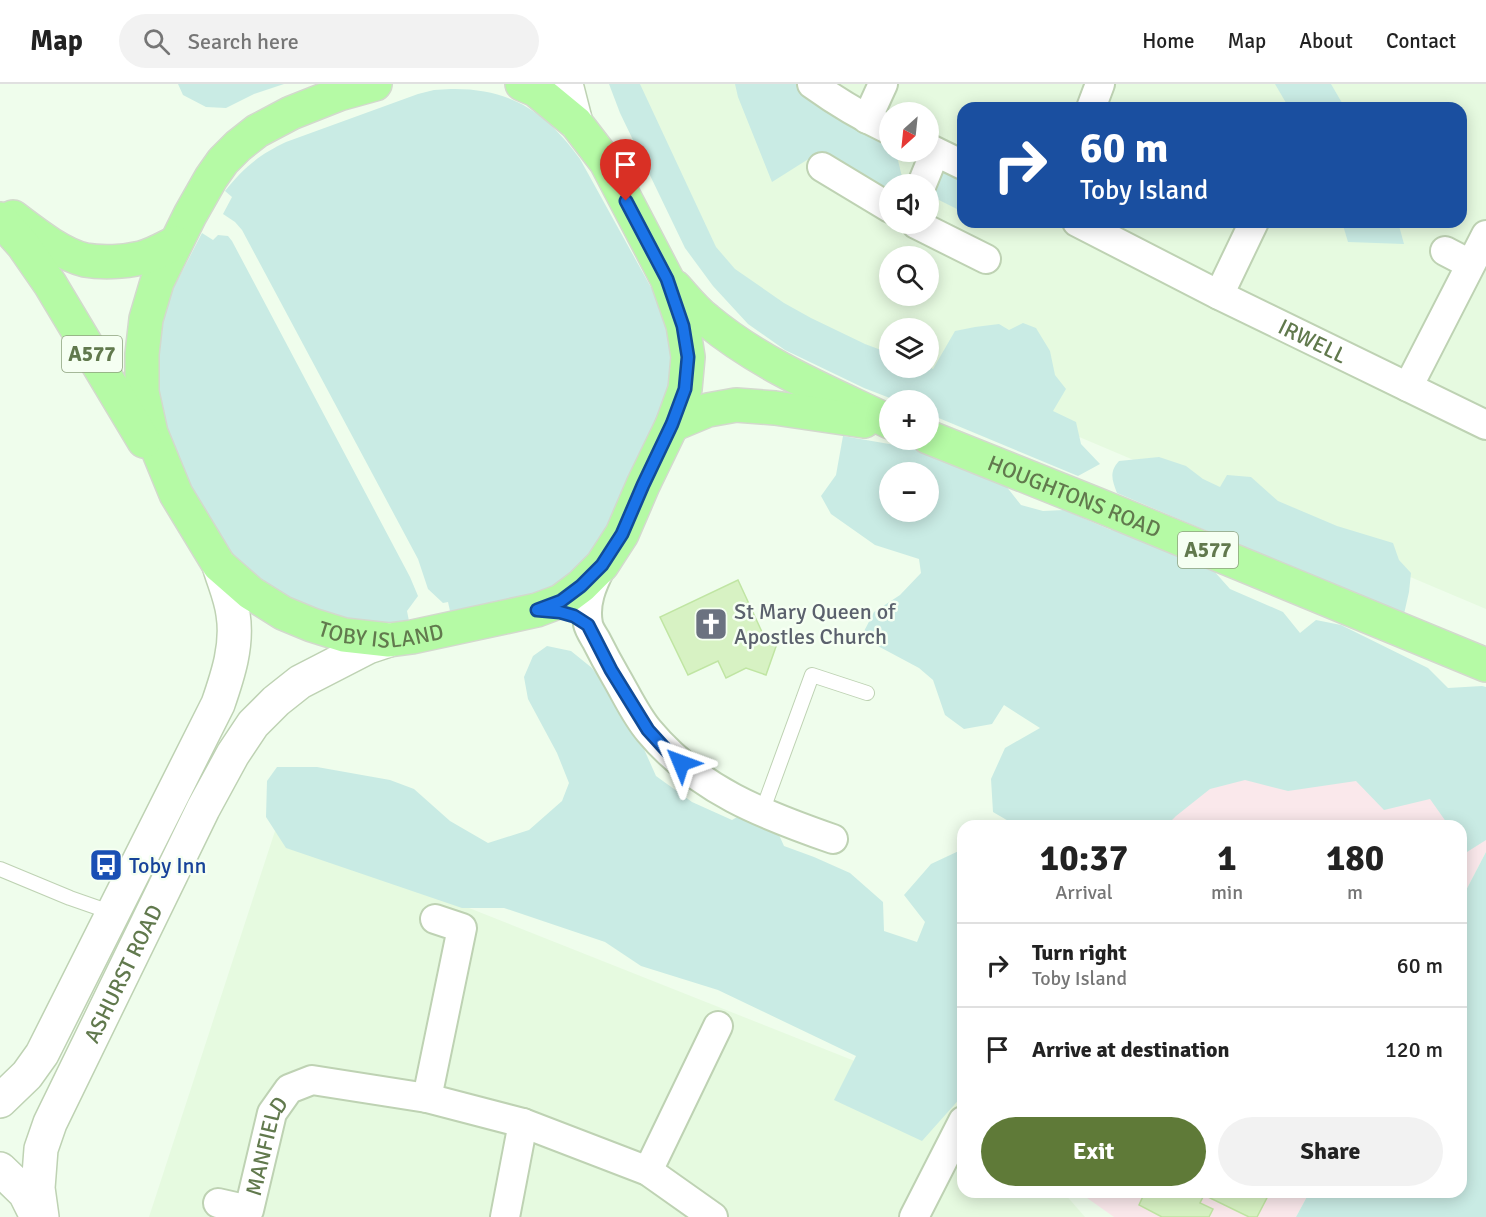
<!DOCTYPE html>
<meta charset="utf-8">
<style>
body{margin:0;font-family:Signika,sans-serif;background:#f2f2f2;color:#222;height:100vh;display:flex;flex-direction:column;font-size:22px;white-space:nowrap}
*{box-sizing:border-box;margin:0}
p{font-size:20px;color:#767676}
.icon{flex:none;width:33px;height:33px;fill:none;stroke:currentColor;stroke-width:2;stroke-linecap:round;stroke-linejoin:round}
.map{position:relative;flex:1;overflow:hidden}
.side{position:absolute;left:957px;top:736px;width:510px;height:378px;display:flex;flex-direction:column;background:#fff;border-radius:18px;box-shadow:0 3px 15px #0003}
.side>*{flex:none}
.banner{position:absolute;left:957px;top:18px;width:510px;height:126px;border-radius:18px;box-shadow:0 3px 15px #0003;background:#1a4fa0;color:#fff;overflow:hidden}
.needle{width:39px;rotate:207deg}
.tools{position:absolute;left:879px;top:18px;display:grid;gap:12px}
.tools a{display:grid;place-items:center;width:60px;height:60px;border-radius:50%;background:#fff;box-shadow:0 3px 15px #0003;font-size:30px}
.pin{position:absolute;display:grid;place-items:center;width:51px;height:51px;color:#fff;margin:-62px -26px;border-radius:50% 50% 50% 0;rotate:-45deg;box-shadow:0 0 6px #0007}
.pin .icon{rotate:45deg}
.me{position:absolute;width:66px;margin:-33px;rotate:314deg;stroke-linejoin:round;filter:drop-shadow(0 0 4px #0008)}
.turn{display:flex;align-items:center;gap:21px;height:126px;padding:0 24px;font-size:27px}
.turn .icon{width:78px;height:78px;stroke-width:2.5}
.turn b{display:block;font-size:42px;line-height:51px}
.eta{display:flex;justify-content:space-evenly;align-items:center;height:102px;text-align:center}
.eta b{font-size:36px;font-weight:800;line-height:42px}
.action{display:flex;gap:12px;margin-top:auto;padding:12px 24px}
.action a{flex:1;height:69px;border-radius:36px;background:#5f7a38;color:#fff;font-size:24px;font-weight:800;line-height:69px;text-align:center}
.action a+a{background:#f2f2f2;color:#222}
ul{padding:0;list-style:none}
li{display:flex;align-items:center;gap:18px;height:84px;padding:0 24px;border-top:2px solid #e0e0e0}
li div{flex:1}
li b{display:block;font-size:22px}
li em{font-style:normal}
header{display:flex;align-items:center;gap:36px;box-sizing:border-box;height:84px;padding:0 30px;background:#fff;border-bottom:2px solid #e0e0e0}
header strong{font-size:28px}
nav{display:flex;gap:33px;margin-inline-start:auto;font-size:21px}
.search{width:420px;height:54px;background:#f2f2f2;display:flex;align-items:center;gap:15px;box-sizing:border-box;padding:0 21px;border-radius:33px;color:#767676;font-size:22px}
.map>svg:first-child{display:block}
</style>
<header>
<strong>Map</strong>
<div class="search"><svg class="icon" aria-label="search" viewBox="0 0 24 24"><circle cx="10" cy="10" r="6"/><path d="M15 15l6 6"/></svg>Search here</div>
<nav><a>Home</a><a>Map</a><a>About</a><a>Contact</a></nav>
</header>
<div class="map">
<svg width="1486" height="1133" viewBox="0 0 1486 1133">
<rect width="100%" height="100%" fill="#effdec"/>
<!-- residential -->
<g fill="#e6fae0" fill-rule="evenodd">
<path d="M612,0H1486V525L916,284H928V244H890L889,272L717,199ZM963,24H1461V138H963ZM890,28H928V68H890ZM890,100H928V140H890ZM890,172H928V212H890Z"/>
<polygon points="275,747 963,1020 963,1108 1064,1109 1085,1133 149,1133"/>
</g>
<!-- education -->
<g fill="#fae8eb">
<polygon points="1180,645 1486,709 1486,768 1461,816 1461,742 1131,742"/>
<polygon points="1080,1109 1309,1109 1296,1133 1114,1133"/>
</g>
<!-- green -->
<g fill="#c9ebe4" fill-rule="evenodd">
<polygon points="178,0 284,0 254,10 226,24 206,23 183,11"/>
<polygon points="609,0 640,0 716,163 735,185 784,219 811,234 865,260 889,269 890,284 929,283 933,285 955,247 975,243 999,240 1009,246 1023,239 1036,244 1050,267 1055,291 1066,305 1053,327 1076,338 1081,360 1100,380 1078,392 929,330 928,316 895,316 864,304 785,266 748,240 713,202 685,164 620,29"/>
<polygon points="735,0 797,0 821,20 889,63 890,68 896,68 902,93 899,100 890,100 889,109 845,91 818,69 772,98 738,13"/>
<polygon points="1275,0 1331,0 1345,24 1289,24"/>
<path d="M451,5C510,4 546,28 580,75L658,216L666,239L670,256L672,278L670,299L664,321L612,442L576,490L543,508L450,527L448,518L443,519L428,505L418,475L242,146L235,138L223,130L232,113L225,107C244,83 259,71 286,58L418,10L434,6Z"/>
<polygon points="941,83 963,93 963,128 929,111"/>
<polygon points="1342,138 1398,138 1404,160 1348,158"/>
<polygon points="202,149 213,156 218,151 228,152 232,157 410,493 418,512 407,527 409,537 391,540 344,537 268,505 240,479 228,464 177,379 156,310 156,265 165,225 172,207"/>
<path d="M843,352L918,365L1006,402L1021,421L1043,427L1064,426L1111,446L1155,449L1205,477L1230,505L1283,528L1300,549L1316,536L1341,541L1428,584L1448,604L1482,602L1486,603V756L1467,768L1461,760V742H1449L1430,715L1384,726L1356,697L1288,707L1245,696L1210,705L1176,732L1166,742H1017L993,728L991,695L1005,664L1040,644L1004,621L992,640L964,645L945,631L933,596L919,584L861,553L874,528L900,511L921,489L919,475L875,461L831,430L821,412L836,391ZM890,388H928V428H890Z"/>
<path d="M1159,373L1186,382L1203,395L1220,403L1227,391L1251,393L1278,417L1337,442L1393,459L1399,476L1411,489L1409,508L1404,530L1117,409C1112,396 1109,388 1119,377Z"/>
<polygon points="547,562 571,567 592,584 631,636 656,692 692,718 732,736 744,729 774,740 784,762 814,773 850,789 883,818 884,847 917,858 925,838 904,811 931,780 963,765 963,1011 922,1057 834,1016 856,972 718,906 641,882 605,858 504,824 462,824 286,764 266,733 267,697 277,683 317,683 390,696 414,705 450,737 488,759 529,746 562,717 569,699 557,669 528,615 524,593 533,572"/>
<polygon points="1486,768 1486,1133 1296,1133 1309,1109 1461,1108 1461,816"/>
</g>
<!-- building -->
<g fill="#d7f2c3" stroke="#c0e5a3" stroke-width="1.5">
<polygon points="738,496 762,548 779,554 766,591 746,584 726,594 718,577 688,591 660,533"/>
<polygon points="1145,1108 1270,1108 1257,1133 1249,1133 1204,1111 1200,1119 1213,1125 1209,1133 1162,1133 1139,1121"/>
</g>
<g fill="none" stroke-linecap="round" stroke-linejoin="round">
<defs>
<g id="service">
<polyline points="762,728 812,591 867,609"/>
<polyline points="0,785 70,814 113,829"/>
</g>
<g id="minor">
<path d="M812,0C837,18 862,33 890,46"/>
<polyline points="1091,24 1100,0"/>
<polyline points="867,35 883,0"/>
<polyline points="928,64 963,81"/>
<polyline points="822,83 890,124"/>
<polyline points="922,100 935,68"/>
<path id="s1" d="M1077,138L1219,211L1486,341"/>
<polyline points="916,140 986,175"/>
<polyline points="1445,167 1470,180"/>
<polyline points="1219,211 1254,138"/>
<polyline points="1408,303 1486,151"/>
<path d="M601,483C592,501 584,519 588,540C589,545 593,551 596,556C602,568 609,581 616,593C626,610 636,632 649,647C698,706 764,731 833,755"/>
<polyline points="427,1014 462,844 435,835"/>
<polyline points="648,1087 718,942"/>
<path id="s2" d="M218,1119L249,1126L272,1029L289,1005L312,996L427,1014L523,1039L648,1087L713,1133"/>
<polyline points="505,1133 523,1039"/>
<polyline points="914,1133 963,1037"/>
</g>
<g id="tertiary">
<polyline points="566,0 576,39"/>
<path d="M0,1017L27,991L42,970L218,620C228,591 238,561 233,530C231,513 223,496 219,481"/>
<polyline points="0,1085 25,1109 37,1133"/>
<path id="s3" d="M42,1133L38,1104L41,1065L50,1039L203,725L233,670L253,640L276,617L300,598L368,563L389,556"/>
</g>
<g id="primary">
<path id="s4" d="M375,0L339,10L291,29L257,47L238,62L223,77L211,94L190,131L157,198L146,235L142,270V308L151,349L176,410L219,481L251,509L283,529L312,541L344,551L389,556L412,553L537,526L561,517L581,502L602,481L622,450L643,401L672,341L685,305L688,273L683,241L667,195L606,78L576,39L536,6L522,0"/>
<path d="M13,133C33,148 60,170 85,176C102,179 124,178 141,174C153,171 165,164 175,159"/>
<polyline points="0,135 23,161 50,200 144,357"/>
<path d="M675,203C685,214 695,227 707,236C761,281 827,308 890,338"/>
<polyline points="672,341 708,326 736,321 775,324 864,337"/>
<path id="s5" d="M928,353L1098,421L1486,581"/>
</g>
</defs>
<!-- service casing -->
<use href="#service" stroke="#bed2b3" stroke-width="16"/>
<!-- minor casing -->
<use href="#minor" stroke="#bed2b3" stroke-width="32"/>
<!-- tertiary casing -->
<use href="#tertiary" stroke="#bed2b3" stroke-width="36"/>
<!-- primary casing -->
<use href="#primary" stroke="#d3d9cd" stroke-width="36"/>
<!-- service -->
<use href="#service" stroke="#fff" stroke-width="14"/>
<!-- minor -->
<use href="#minor" stroke="#fff" stroke-width="28"/>
<!-- tertiary -->
<use href="#tertiary" stroke="#fff" stroke-width="33"/>
<!-- primary -->
<use href="#primary" stroke="#b5faa5" stroke-width="33"/>
</g>
<g fill="none" stroke-linecap="round" stroke-linejoin="round">
<defs>
<polyline id="route" points="626,117 667,195 683,242 688,273 685,305 672,340 643,401 622,450 602,481 581,502 561,517 537,526 560,528 574,532 588,541 611,586 648,646 668,668 681,679"/>
</defs>
<!-- route casing -->
<use href="#route" stroke="#114b97" stroke-width="15"/>
<!-- route -->
<use href="#route" stroke="#1a73e8" stroke-width="10"/>
</g>
<!-- icons -->
<defs>
<symbol id="church-square" viewBox="-11 -11 22 22"><rect x="-9" y="-9" width="18" height="18" rx="4" fill="#6b7280" stroke="#f5fff2"/><path d="M-1.2-6h2.4v3.5h3.3v2.4h-3.3V6h-2.4V-.1h-3.3v-2.4h3.3Z" fill="#fff"/></symbol>
<symbol id="bus-square" viewBox="-11 -11 22 22"><rect x="-9" y="-9" width="18" height="18" rx="4" fill="#1a4fb4" stroke="#f5fff2"/><path d="M-5-6H5V4H4V6H2V4H-2V6H-4V4H-5ZM-3.5-4V0h7V-4ZM-3.5 1.2v1.5H-2V1.2ZM2 1.2v1.5H3.5V1.2Z" fill="#fff"/></symbol>
</defs>
<g fill-rule="evenodd">
<use href="#church-square" x="692" y="521" width="38" height="38"/>
<use href="#bus-square" x="87" y="762" width="38" height="38"/>
</g>
<g text-anchor="middle" stroke-width="5" stroke-linejoin="round" paint-order="stroke">
<!-- shield labels -->
<g fill="#f5fff2" stroke="#8da17e" stroke-width="1.5">
<rect x="62" y="252" width="60" height="36" rx="4.5"/>
<rect x="1178" y="448" width="60" height="36" rx="4.5"/>
</g>
<g font-size="21" font-weight="bold" fill="#61794d">
<text x="92" y="277">A577</text>
<text x="1208" y="473">A577</text>
</g>
<!-- street labels -->
<g font-size="22" fill="#61794d" stroke="#f5fff2">
<text dy="8" stroke="none"><textPath href="#s1" startOffset="264">IRWELL</textPath></text>
<text dy="8" stroke="none"><textPath href="#s5" startOffset="158">HOUGHTONS ROAD</textPath></text>
<text dy="8" stroke="none"><textPath href="#s4" startOffset="796">TOBY ISLAND</textPath></text>
<text dy="8" stroke="none"><textPath href="#s3" startOffset="262">ASHURST ROAD</textPath></text>
<text dy="8" stroke="none"><textPath href="#s2" startOffset="98">MANFIELD</textPath></text>
</g>
<!-- worship labels -->
<g font-size="22" fill="#5b616d" stroke="#f5fff2" text-anchor="start">
<text x="734" y="535">St Mary Queen of<tspan x="734" dy="25">Apostles Church</tspan></text>
</g>
<!-- transit labels -->
<g font-size="22" fill="#164399" stroke="#f5fff2" text-anchor="start">
<text x="129" y="789">Toby Inn</text>
</g>
</g>
</svg>
<div class="tools">
<a><svg class="needle" viewBox="-14 -14 28 28"><path d="M0-13l5 13h-10z" fill="#e53935"/><path d="M0 13l5-13h-10z" fill="#767676"/></svg></a>
<a><svg class="icon" aria-label="sound" viewBox="0 0 24 24"><path d="M4 9h4l5-4v14l-5-4H4zM17 9q2 3 0 6"/></svg></a>
<a><svg class="icon" aria-label="search" viewBox="0 0 24 24"><circle cx="10" cy="10" r="6"/><path d="M15 15l6 6"/></svg></a>
<a><svg class="icon" aria-label="layers" viewBox="0 0 24 24"><path d="M12 4l9 5-9 5-9-5zM3 14l9 5 9-5"/></svg></a>
<a>+</a>
<a>−</a>
</div>
<div class="pin" style="left:626px;top:117px;background:#d93025"><svg class="icon" aria-label="arrive" viewBox="0 0 24 24"><path d="M6 21V4h12l-3 4 3 4H6"/></svg></div>
<svg class="me" style="left:681px;top:679px" viewBox="-20 -20 40 40"><path d="M0-17L14 15 0 8-14 15z" fill="#1a73e8" stroke="#fff" stroke-width="4"/></svg>
<div class="banner">
<div class="turn"><svg class="icon" aria-label="right" viewBox="0 0 24 24"><path d="M7 20v-9h11M14 6l5 5-5 5"/></svg><div><b>60 m</b>Toby Island</div></div>
</div>
<section class="side">
<div class="eta">
<div><b>10:37</b><p>Arrival</p></div>
<div><b>1</b><p>min</p></div>
<div><b>180</b><p>m</p></div>
</div>
<ul>
<li><svg class="icon" aria-label="right" viewBox="0 0 24 24"><path d="M7 20v-9h11M14 6l5 5-5 5"/></svg><div><b>Turn right</b><p>Toby Island</p></div><em>60 m</em></li>
<li><svg class="icon" aria-label="arrive" viewBox="0 0 24 24"><path d="M6 21V4h12l-3 4 3 4H6"/></svg><div><b>Arrive at destination</b></div><em>120 m</em></li>
</ul>
<div class="action"><a>Exit</a><a>Share</a></div>
</section>
</div>
